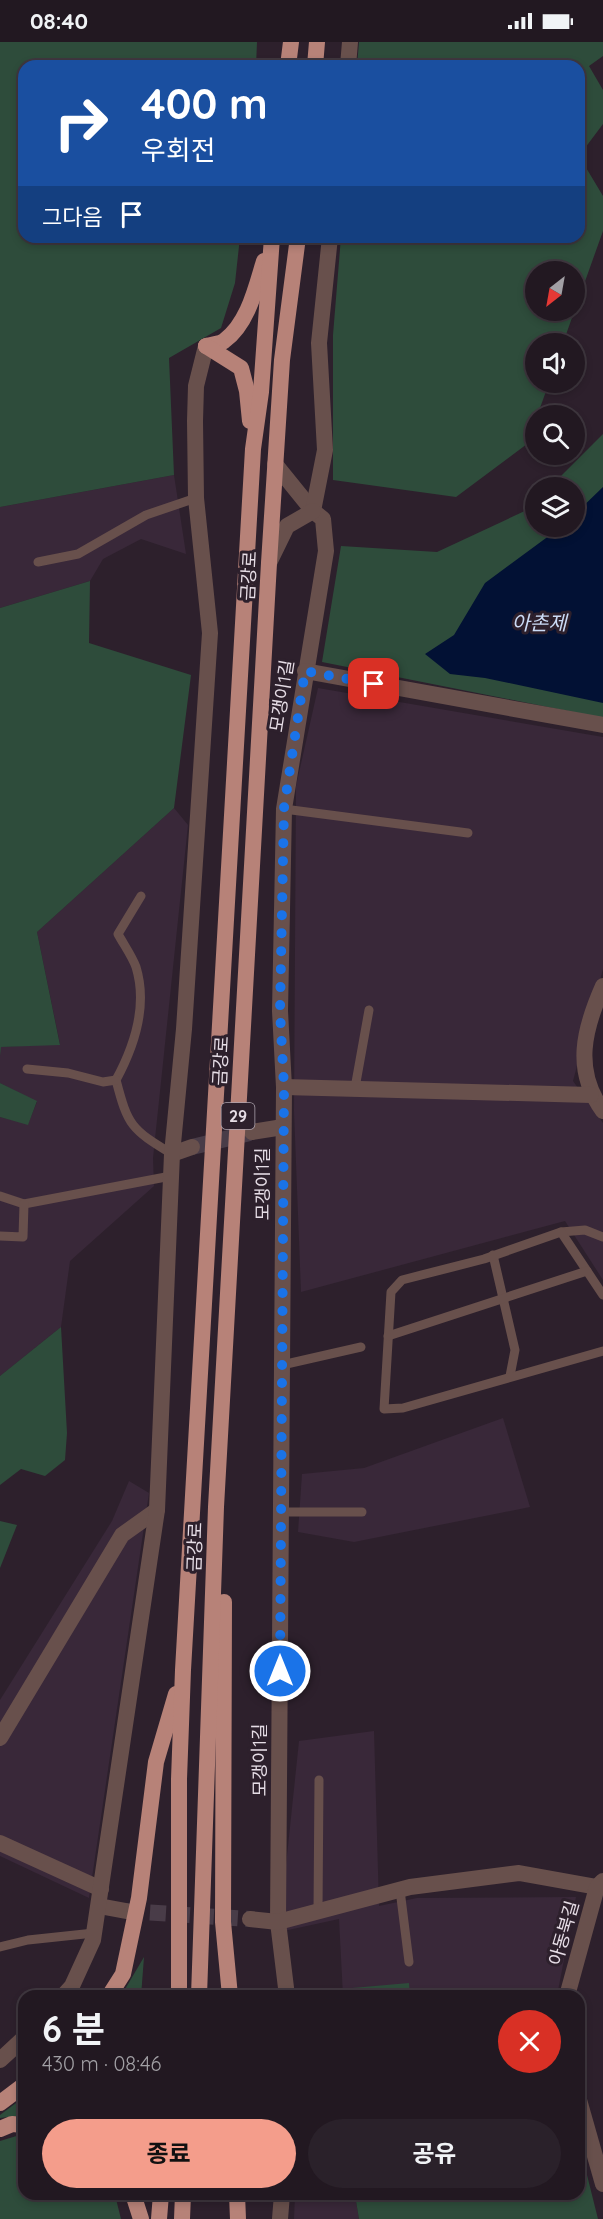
<!DOCTYPE html>
<html lang="ko">
<meta charset="utf-8">
<style>
body{margin:0;font-family:Quicksand,"Noto Sans KR",sans-serif;background:#2a212a;color:#f1f3f6;height:100vh;display:flex;flex-direction:column;font-size:22px;white-space:nowrap}
*{box-sizing:border-box;margin:0}
p{font-size:20px;color:#a2a0a5}
.icon{flex:none;width:33px;height:33px;fill:none;stroke:currentColor;stroke-width:2;stroke-linecap:round;stroke-linejoin:round}
.map{position:relative;flex:1;overflow:hidden}
.panel{position:absolute;left:18px;top:1948px;width:567px;height:210px;display:flex;flex-direction:column;background:#221821;border-radius:18px;box-shadow:0 3px 9px #0003,0 0 0 2px #3f373f}
.panel>*{flex:none}
.guide{position:absolute;left:18px;top:18px;width:567px;height:183px;border-radius:18px;box-shadow:0 3px 9px #0003,0 0 0 2px #3f373f;background:#1a4fa0;color:#fff;overflow:hidden}
.needle{width:39px;rotate:211deg}
.buttons{position:absolute;left:525px;top:219px;display:grid;gap:12px}
.buttons a{display:grid;place-items:center;width:60px;height:60px;border-radius:50%;background:#221821;box-shadow:0 3px 9px #0003,0 0 0 2px #3f373f;font-size:30px}
.pin{position:absolute;display:grid;place-items:center;width:51px;height:51px;color:#fff;margin:-26px;border-radius:12px;box-shadow:0 3px 9px #0006}
.me{position:absolute;width:66px;margin:-33px;rotate:0deg;stroke-linejoin:round;filter:drop-shadow(0 0 4px #0008)}
.turn{display:flex;align-items:center;gap:21px;height:126px;padding:0 24px;font-size:27px}
.turn .icon{width:78px;height:78px;stroke-width:2.5}
.turn b{display:block;font-size:42px;line-height:51px}
.then{display:flex;align-items:center;height:57px;padding:0 24px;background:#0003;gap:12px;font-size:22px}
.round{display:grid;place-items:center;flex:none;width:63px;height:63px;border-radius:32px;background:#2a212a}
.head{display:flex;align-items:center;justify-content:space-between;height:102px;padding:0 24px}
h1{font-size:36px;font-weight:700;line-height:45px}
.action{display:flex;gap:12px;margin-top:auto;padding:12px 24px}
.action a{flex:1;height:69px;border-radius:36px;background:#f49d8b;color:#111;font-size:24px;font-weight:700;line-height:69px;text-align:center}
.action a+a{background:#2a212a;color:#f1f3f6}
.status{display:flex;justify-content:space-between;align-items:center;height:42px;padding:0 30px;background:#221821;direction:ltr}
.status svg{height:16px;fill:currentColor}
.map>svg:first-child{display:block}
</style>
<div class="status"><b>08:40</b><svg viewBox="0 0 49 12"><path d="M0 12V9h3v3zM5 12V6h3v6zM10 12V3h3v9zM15 12V0h3v12zM26 1h20v11H26zM47 4h2v5h-2z"/></svg></div>
<div class="map">
<svg width="603" height="2177" viewBox="0 0 603 2177">
<rect width="100%" height="100%" fill="#2d202c"/>
<!-- built -->
<g fill="#392839">
<polygon points="174,433 186,512 141,497 103,517 90,539 0,566 0,465"/>
<polygon points="318,646 603,695 603,927 573,1039 603,1081 603,1238 565,1179 301,1250 294,1069 296,744"/>
<polygon points="174,766 188,783 153,1116 154,1144 70,1219 61,1285 0,1334 0,1075 28,1082 37,1060 0,1041 0,1005 60,1002 37,890"/>
<polygon points="503,1376 530,1465 354,1500 298,1490 302,1432 364,1426"/>
<polygon points="129,1439 149,1451 89,1856 0,1814 0,1658 112,1479"/>
<polygon points="374,1689 379,1864 417,1856 576,1855 557,1954 343,1954 339,1877 279,1890 299,1699"/>
<polygon points="295,2153 355,2153 359,2177 294,2177"/>
</g>
<!-- green -->
<g fill="#2e4c3b" fill-rule="evenodd">
<polygon points="0,0 257,0 256,24 24,24 24,195 240,195 235,241 221,286 169,316 174,433 0,465"/>
<polygon points="359,0 603,0 603,14 589,24 603,48 603,82 579,114 579,24 357,24"/>
<path d="M579,114L603,154V189L563,301L536,302V340L549,341L527,402L456,455L333,438V293L341,195H579ZM536,230H574V268H536Z"/>
<polygon points="603,392 603,676 322,620 341,504 437,510 529,467 535,461 536,484 574,484 574,446 550,445"/>
<polygon points="90,539 89,601 191,633 174,766 37,890 60,1003 1,1005 0,1014 0,566"/>
<polygon points="0,1041 37,1059 28,1083 0,1075"/>
<polygon points="61,1285 67,1391 65,1418 45,1434 21,1427 0,1443 0,1334"/>
<polygon points="0,1479 17,1483 0,1526"/>
<polygon points="144,1915 141,1954 121,1954"/>
<polygon points="409,1941 410,1954 352,1954 352,1946"/>
<polygon points="24,2055 24,2073 0,2076 0,2073"/>
<polygon points="23,2092 24,2152 115,2153 121,2177 0,2177 0,2099"/>
<polygon points="579,2101 598,2177 359,2177 355,2153 579,2152"/>
</g>
<!-- water -->
<polygon fill="#021134" points="603,445 603,661 485,636 450,632 425,612 454,593 485,541 561,485 574,484 575,472"/>
<g fill="none" stroke-linecap="round" stroke-linejoin="round">
<!-- minor-tunnel -->
<g stroke="#493c48" stroke-width="16" stroke-dasharray="16 8" stroke-linecap="butt">
<polyline points="192,1105 250,1091"/>
<polyline points="126,1869 250,1877"/>
</g>
<!-- service -->
<g stroke="#68504c" stroke-width="9">
<polyline points="38,520 78,512 146,473 196,456"/>
<polyline points="284,767 468,791"/>
<path d="M141,854L118,892C124,903 132,914 136,925C148,964 135,1003 116,1038C128,1084 131,1087 172,1112"/>
<polyline points="27,1027 68,1031 103,1040 116,1038"/>
<polyline points="355,1046 369,968"/>
<polyline points="0,1154 24,1162 171,1134"/>
<polyline points="561,1190 585,1188 603,1195"/>
<polyline points="0,1194 23,1195 24,1162"/>
<polyline points="493,1213 515,1308 510,1334"/>
<polyline points="587,1229 561,1190 484,1217 402,1238 391,1250 384,1367 403,1366 603,1309"/>
<polyline points="388,1294 587,1229 603,1253"/>
<polyline points="282,1323 361,1305"/>
<polyline points="281,1470 362,1470"/>
<polyline points="400,1848 409,1920"/>
<polyline points="318,1869 319,1738"/>
<polyline points="0,1905 28,1898 94,1891"/>
</g>
<!-- minor -->
<g stroke="#68504c" stroke-width="16">
<polyline points="348,24 350,0"/>
<polyline points="275,422 313,469 323,477 326,509 284,767 280,969 284,1045 278,1880 287,1954"/>
<polyline points="313,469 325,408 319,301 330,195"/>
<polyline points="269,521 287,484 313,469"/>
<polyline points="305,629 603,683"/>
<path d="M603,944C584,987 573,1028 603,1069"/>
<polyline points="284,1045 591,1053"/>
<polyline points="252,1090 283,1085"/>
<polyline points="172,1112 192,1105"/>
<polyline points="0,1696 122,1493 157,1468"/>
<polyline points="0,1801 101,1847"/>
<polyline points="99,1864 126,1869"/>
<polyline points="250,1877 278,1880 410,1845 519,1831 597,1845"/>
<polyline points="63,1954 72,1944 93,1898 157,1468 172,1112 184,987 210,591 196,456 195,379 196,344 206,304"/>
<polyline points="567,1954 597,1845 603,1839"/>
<polyline points="0,2018 24,1996"/>
<polyline points="579,2058 603,2142"/>
<polyline points="280,2177 282,2152"/>
</g>
<!-- trunk -->
<g stroke="#b78278" stroke-width="16">
<polyline points="288,24 291,0"/>
<polyline points="315,24 317,0"/>
<path d="M206,304C211,303 220,302 224,299C248,282 256,245 264,219"/>
<polyline points="206,304 241,326 247,349 250,379"/>
<polyline points="224,1560 223,1880 230,1954"/>
<polyline points="109,1954 123,1932 139,1856 156,1720 176,1652"/>
<polyline points="179,1954 179,1737 183,1628 253,407 261,350 272,195"/>
<polyline points="199,1954 216,1465 269,521 282,318 298,195"/>
<polyline points="0,2061 24,2043"/>
<polyline points="0,2087 12,2082 24,2083"/>
<polyline points="133,2152 141,2177"/>
<polyline points="237,2152 238,2177"/>
<polyline points="159,2177 161,2152"/>
<polyline points="182,2177 183,2152"/>
</g>
</g>
<g fill="none" stroke-linecap="round" stroke-linejoin="round">
<!-- route -->
<polyline stroke="#1a73e8" stroke-width="10" stroke-dasharray="0 18" points="280,1629 284,1045 280,969 284,766 305,629 374,642"/>
</g>
<g text-anchor="middle" stroke-width="6" stroke-linejoin="round" paint-order="stroke">
<!-- shield labels -->
<rect fill="#2d202c" stroke="#aea4ae" stroke-width="1.5" x="221.5" y="1061" width="33" height="26" rx="4.5"/>
<g font-size="16" font-weight="bold" fill="#e6dde6">
<text x="238" y="1080">29</text>
</g>
<!-- street labels -->
<g font-size="18" fill="#e6dde6" stroke="#2d202c">
<text transform="translate(249 534) rotate(-87)" y="6">금강로</text>
<text transform="translate(282 654) rotate(-81)" y="6">모갱이1길</text>
<text transform="translate(221 1019) rotate(-87)" y="6">금강로</text>
<text transform="translate(263 1142) rotate(-90)" y="6">모갱이1길</text>
<text transform="translate(195 1505) rotate(-88)" y="6">금강로</text>
<text transform="translate(260 1718) rotate(-90)" y="6">모갱이1길</text>
<text transform="translate(564 1891) rotate(-74)" y="6">아동북길</text>
</g>
<!-- water labels -->
<g font-size="20" font-style="italic" fill="#cbdbf6" stroke="#2d202c">
<text x="539" y="588">아촌제</text>
</g>
</g>
</svg>
<div class="buttons">
<a><svg class="needle" viewBox="-14 -14 28 28"><path d="M0-13l5 13h-10z" fill="#e53935"/><path d="M0 13l5-13h-10z" fill="#a2a0a5"/></svg></a>
<a><svg class="icon" aria-label="sound" viewBox="0 0 24 24"><path d="M4 9h4l5-4v14l-5-4H4zM17 9q2 3 0 6"/></svg></a>
<a><svg class="icon" aria-label="search" viewBox="0 0 24 24"><circle cx="10" cy="10" r="6"/><path d="M15 15l6 6"/></svg></a>
<a><svg class="icon" aria-label="layers" viewBox="0 0 24 24"><path d="M12 4l9 5-9 5-9-5zM3 14l9 5 9-5"/></svg></a>
</div>
<div class="pin" style="left:374px;top:642px;background:#d93025"><svg class="icon" aria-label="arrive" viewBox="0 0 24 24"><path d="M6 21V4h12l-3 4 3 4H6"/></svg></div>
<svg class="me" style="left:280px;top:1629px" viewBox="-20 -20 40 40"><circle r="17" fill="#1a73e8" stroke="#fff" stroke-width="3"/><path d="M0-11L8 9 0 5-8 9z" fill="#fff"/></svg>
<div class="guide">
<div class="turn"><svg class="icon" aria-label="right" viewBox="0 0 24 24"><path d="M7 20v-9h11M14 6l5 5-5 5"/></svg><div><b>400 m</b>우회전</div></div>
<div class="then">그다음<svg class="icon" aria-label="arrive" viewBox="0 0 24 24"><path d="M6 21V4h12l-3 4 3 4H6"/></svg></div>
</div>
<section class="panel">
<div class="head"><div><h1>6 분</h1><p>430 m · 08:46</p></div><a class="round" style="background:#d93025;color:#fff"><svg class="icon" aria-label="close" viewBox="0 0 24 24"><path d="M6 6l12 12M18 6L6 18"/></svg></a></div>
<div class="action"><a>종료</a><a>공유</a></div>
</section>
</div>
